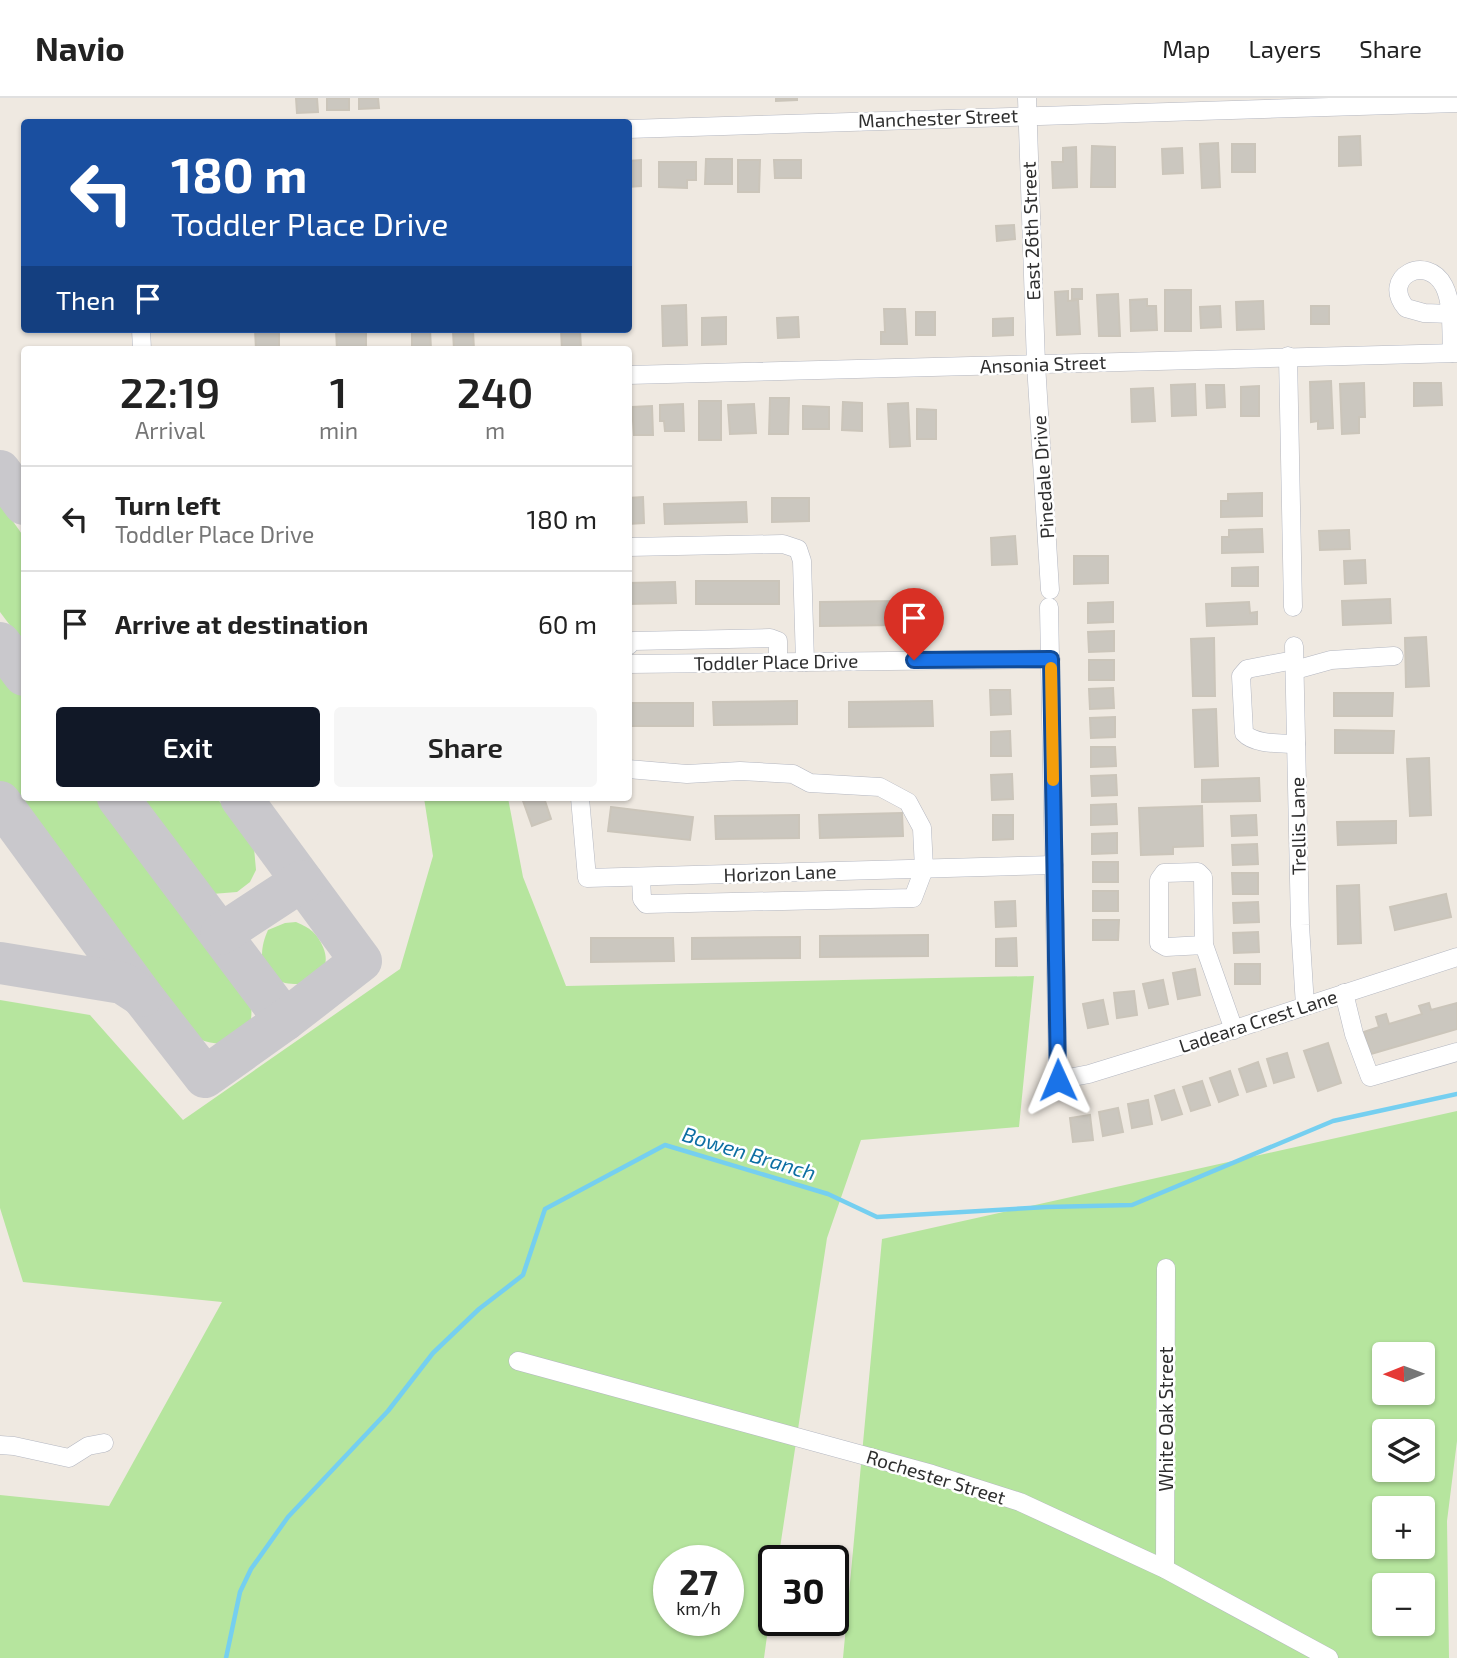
<!DOCTYPE html>
<meta charset="utf-8">
<style>
body{margin:0;font-family:"Exo 2",sans-serif;background:#f6f6f6;color:#222;height:100vh;display:flex;flex-direction:column;font-size:26px;white-space:nowrap}
*{box-sizing:border-box;margin:0}
p{font-size:23px;color:#767676}
.icon{flex:none;width:38px;height:38px;fill:none;stroke:currentColor;stroke-width:2;stroke-linecap:round;stroke-linejoin:round}
.map{position:relative;flex:1;overflow:hidden}
.details{position:absolute;left:21px;top:248px;width:611px;height:455px;display:flex;flex-direction:column;background:#fff;border-radius:7px;box-shadow:0 2px 5px #0004}
.details>*{flex:none}
.guide{position:absolute;left:21px;top:21px;width:611px;height:214px;border-radius:7px;box-shadow:0 2px 5px #0004;background:#1a4fa0;color:#fff;overflow:hidden}
.needle{width:46px;rotate:269deg}
.buttons{position:absolute;left:1372px;top:1244px;display:grid;gap:14px}
.buttons a{display:grid;place-items:center;width:63px;height:63px;border-radius:7px;background:#fff;box-shadow:0 2px 5px #0004;font-size:35px}
.speed{position:absolute;left:653px;top:1447px;display:flex;gap:14px;font-size:35px;font-weight:700;text-align:center}
.speed>*{display:grid;place-content:center;width:91px;height:91px;border-radius:50%;background:#fff;box-shadow:0 2px 5px #0004;line-height:1}
.speed small{font-size:18px;font-weight:400}
.speed .limit{border:4px solid #111;border-radius:10px;background:#fff;color:#111}
.pin{position:absolute;display:grid;place-items:center;width:60px;height:60px;color:#fff;margin:-72px -30px;border-radius:50% 50% 50% 0;rotate:-45deg;box-shadow:0 0 7px #0007}
.pin .icon{rotate:45deg}
.me{position:absolute;width:77px;margin:-38px;rotate:359deg;stroke-linejoin:round;filter:drop-shadow(0 0 5px #0008)}
.turn{display:flex;align-items:center;gap:24px;height:147px;padding:0 35px;font-size:32px}
.turn .icon{width:91px;height:91px;stroke-width:2.5}
.turn b{display:block;font-size:49px;line-height:60px}
.then{display:flex;align-items:center;height:66px;padding:0 35px;background:#0003;gap:14px;font-size:26px}
.eta{display:flex;justify-content:space-evenly;align-items:center;height:119px;text-align:center}
.eta b{font-size:42px;font-weight:600;line-height:49px}
.button{display:flex;gap:14px;margin-top:auto;padding:14px 35px}
.button a{flex:1;height:80px;border-radius:7px;background:#111827;color:#fff;font-size:28px;font-weight:600;line-height:80px;text-align:center}
.button a+a{background:#f6f6f6;color:#222}
ul{padding:0;list-style:none}
li{display:flex;align-items:center;gap:21px;height:105px;padding:0 35px;border-top:2px solid #e0e0e0}
li div{flex:1}
li b{display:block;font-size:26px}
li em{font-style:normal}
header{display:flex;align-items:center;gap:42px;box-sizing:border-box;height:98px;padding:0 35px;background:#fff;border-bottom:2px solid #e0e0e0}
header strong{font-size:33px}
nav{display:flex;gap:38px;margin-inline-start:auto;font-size:24px}
.map>svg:first-child{display:block}
</style>
<header>
<strong>Navio</strong>
<nav><a>Map</a><a>Layers</a><a>Share</a></nav>
</header>
<div class="map">
<svg width="1457" height="1560" viewBox="0 0 1457 1560">
<rect width="100%" height="100%" fill="#efe9e1"/>
<!-- green -->
<g fill="#b6e59e" fill-rule="evenodd">
<polygon points="0,405 24,439 24,546 0,514"/>
<path d="M0,557L24,590V700H106L251,899C251,906 252,914 251,921C244,955 203,949 183,931C177,925 171,917 165,911L0,683Z"/>
<polygon points="139,700 217,700 254,750 256,772 250,784 237,794 212,796"/>
<path d="M424,700H508L523,779L566,888L1034,878L1019,1029L861,1042L827,1140L778,1463H774L773,1494L764,1560H0V1397L109,1408L222,1204L23,1184L0,1110V902L90,917L183,1022L400,871L433,758ZM668,1463H728V1522H668Z"/>
<path d="M296,824C310,830 317,835 323,849C344,898 236,904 268,832L285,825Z"/>
<path d="M1457,1013V1343L1447,1423L1449,1560H843L882,1141ZM1384,1256H1423V1295H1384ZM1384,1334H1423V1372H1384ZM1384,1410H1423V1449H1384ZM1384,1488H1423V1526H1384Z"/>
</g>
<g fill="none" stroke-linecap="round" stroke-linejoin="round">
<!-- stream -->
<polyline stroke="#75cff0" stroke-width="4.5" points="226,1560 240,1494 251,1471 288,1419 388,1313 433,1255 479,1211 523,1177 545,1111 665,1047 828,1096 877,1119 1047,1109 1132,1107 1333,1023 1457,996"/>
<!-- taxiway -->
<g stroke="#c9c8cc" stroke-width="42">
<polyline points="0,373 24,406"/>
<polyline points="0,545 24,577"/>
<polyline points="118,700 285,922"/>
<polyline points="0,704 142,898 205,979 285,922 361,863 241,700"/>
<polyline points="221,836 302,783"/>
<polyline points="0,865 122,885 142,898"/>
</g>
</g>
<!-- building -->
<g fill="#cbc7bf" stroke="#cbc5ba" stroke-width="2">
<polygon points="296,0 317,0 318,14 297,15"/>
<rect x="327" y="0" width="22" height="12"/>
<polygon points="359,0 378,0 379,10 359,11"/>
<polygon points="776,0 797,0 797,2 776,3"/>
<polygon points="1360,38 1361,67 1339,68 1339,39"/>
<polygon points="1218,45 1220,89 1202,90 1200,46"/>
<rect x="1232" y="46" width="23" height="28"/>
<polygon points="1092,48 1115,49 1115,89 1091,89"/>
<polygon points="1076,49 1077,89 1053,90 1052,64 1063,64 1063,50"/>
<polygon points="1182,50 1183,75 1163,76 1162,51"/>
<polygon points="706,61 732,61 732,86 705,86"/>
<polygon points="641,62 641,88 628,89 628,63"/>
<polygon points="738,62 760,62 759,94 738,94"/>
<polygon points="774,62 801,62 801,80 775,80"/>
<polygon points="659,64 696,64 696,82 687,82 687,90 659,89"/>
<polygon points="1014,127 1015,141 997,143 996,128"/>
<rect x="1072" y="191" width="10" height="10"/>
<rect x="1165" y="192" width="26" height="41"/>
<polygon points="1068,193 1068,203 1078,202 1080,236 1057,237 1055,194"/>
<polygon points="1118,196 1120,238 1099,238 1097,197"/>
<polygon points="1147,201 1147,208 1156,208 1157,232 1131,233 1130,202"/>
<polygon points="1263,203 1264,231 1237,232 1236,204"/>
<polygon points="686,207 687,247 663,248 662,208"/>
<polygon points="1220,208 1221,229 1201,230 1200,209"/>
<rect x="1311" y="208" width="18" height="18"/>
<polygon points="884,211 905,211 907,246 881,246 881,234 885,234"/>
<rect x="916" y="214" width="19" height="23"/>
<polygon points="726,219 726,246 702,247 702,220"/>
<polygon points="798,219 799,239 778,240 777,220"/>
<polygon points="1013,220 1013,237 993,238 993,221"/>
<polygon points="255,231 279,231 279,252 256,252"/>
<polygon points="336,231 366,231 366,252 337,252"/>
<polygon points="412,231 430,231 431,252 412,252"/>
<polygon points="561,231 580,231 581,252 562,252"/>
<polygon points="473,232 474,252 454,252 453,233"/>
<polygon points="1331,283 1333,330 1318,331 1318,323 1311,324 1310,284"/>
<polygon points="1364,285 1365,319 1359,319 1359,335 1342,336 1340,286"/>
<polygon points="1414,285 1441,285 1442,307 1414,308"/>
<polygon points="1195,286 1196,317 1172,318 1171,287"/>
<polygon points="1206,287 1224,287 1225,309 1207,310"/>
<polygon points="1259,288 1259,318 1241,318 1241,289"/>
<polygon points="1153,290 1155,323 1132,324 1131,291"/>
<polygon points="770,300 789,300 788,336 769,336"/>
<rect x="699" y="303" width="22" height="39"/>
<polygon points="843,304 862,305 862,333 842,332"/>
<polygon points="908,305 910,348 890,349 888,306"/>
<polygon points="683,306 684,333 665,333 664,323 660,323 660,307"/>
<polygon points="754,306 756,335 730,336 728,307"/>
<polygon points="652,308 653,337 634,337 632,309"/>
<polygon points="803,308 829,309 829,331 803,331"/>
<polygon points="917,311 936,312 936,341 917,341"/>
<polygon points="1262,395 1262,418 1221,419 1221,403 1228,403 1228,396"/>
<polygon points="643,399 644,425 628,426 628,400"/>
<polygon points="772,400 809,400 809,423 772,424"/>
<polygon points="746,404 747,424 665,426 664,406"/>
<polygon points="1262,431 1263,454 1222,455 1222,439 1229,439 1229,432"/>
<polygon points="1349,432 1350,451 1320,452 1319,433"/>
<polygon points="1015,438 1017,466 992,467 991,440"/>
<polygon points="1074,458 1108,458 1108,485 1074,486"/>
<polygon points="1365,462 1366,485 1345,486 1344,463"/>
<polygon points="1258,469 1258,488 1232,488 1232,470"/>
<rect x="696" y="483" width="83" height="23"/>
<polygon points="675,484 676,505 628,506 628,485"/>
<polygon points="1390,501 1391,525 1343,527 1342,503"/>
<polygon points="898,503 898,527 820,528 820,504"/>
<polygon points="1113,504 1113,524 1088,525 1088,505"/>
<polygon points="1249,504 1250,515 1257,514 1257,526 1207,528 1206,506"/>
<polygon points="1114,533 1114,553 1089,554 1088,534"/>
<polygon points="1426,539 1429,588 1406,589 1405,540"/>
<polygon points="1214,540 1215,598 1193,598 1191,541"/>
<rect x="1089" y="562" width="25" height="20"/>
<polygon points="1113,590 1114,610 1090,611 1089,591"/>
<polygon points="990,592 1010,592 1011,616 991,617"/>
<polygon points="1334,595 1393,595 1392,618 1334,618"/>
<polygon points="797,603 797,626 714,627 713,604"/>
<polygon points="932,603 933,628 849,629 849,604"/>
<rect x="628" y="605" width="65" height="23"/>
<polygon points="1216,611 1218,668 1195,669 1193,612"/>
<polygon points="1115,619 1115,639 1091,640 1090,620"/>
<polygon points="1335,632 1394,633 1393,655 1335,655"/>
<polygon points="1010,633 1011,658 991,658 991,634"/>
<polygon points="1091,649 1115,649 1116,668 1091,669"/>
<polygon points="1429,660 1431,717 1410,718 1407,661"/>
<polygon points="1012,676 1013,701 992,702 991,677"/>
<polygon points="1116,677 1117,697 1092,698 1091,678"/>
<polygon points="1259,680 1260,703 1202,704 1202,682"/>
<polygon points="522,700 544,700 551,721 532,728"/>
<polygon points="1116,706 1117,726 1091,727 1091,707"/>
<polygon points="1202,708 1203,748 1173,749 1173,756 1141,757 1139,710"/>
<polygon points="611,709 693,719 690,742 608,733"/>
<polygon points="902,715 903,738 820,740 819,717"/>
<polygon points="799,717 799,740 716,741 715,718"/>
<polygon points="993,717 1013,717 1013,741 993,742"/>
<polygon points="1256,717 1257,737 1232,738 1231,718"/>
<polygon points="1396,723 1396,745 1338,747 1337,724"/>
<polygon points="1117,735 1117,755 1092,756 1092,736"/>
<polygon points="1257,746 1258,766 1233,767 1232,747"/>
<rect x="1093" y="764" width="25" height="20"/>
<polygon points="1232,775 1258,775 1258,796 1233,796"/>
<polygon points="1359,787 1361,845 1338,846 1337,788"/>
<rect x="1093" y="793" width="25" height="20"/>
<polygon points="1446,796 1451,819 1395,832 1390,809"/>
<polygon points="1015,803 1016,828 996,829 995,804"/>
<polygon points="1258,804 1259,824 1234,825 1233,805"/>
<polygon points="1093,822 1119,822 1118,842 1093,842"/>
<polygon points="1258,834 1259,854 1234,855 1233,835"/>
<polygon points="928,837 928,858 820,859 820,838"/>
<polygon points="800,839 800,860 692,861 692,840"/>
<polygon points="591,840 673,840 674,863 591,864"/>
<polygon points="1016,840 1017,868 996,868 996,841"/>
<rect x="1235" y="866" width="25" height="20"/>
<polygon points="1195,871 1200,897 1178,901 1173,875"/>
<polygon points="1163,882 1168,906 1149,910 1143,886"/>
<polygon points="1134,893 1137,917 1117,920 1114,895"/>
<polygon points="1103,902 1108,926 1088,930 1083,906"/>
<polygon points="1429,905 1431,912 1457,905 1457,931 1371,956 1364,934 1379,929 1376,919 1386,916 1389,926 1422,916 1419,908"/>
<polygon points="1328,945 1341,985 1318,993 1304,953"/>
<polygon points="1287,955 1294,979 1274,985 1267,961"/>
<polygon points="1258,964 1266,988 1247,994 1239,971"/>
<polygon points="1230,973 1238,997 1219,1004 1210,980"/>
<polygon points="1202,983 1210,1007 1191,1013 1183,989"/>
<polygon points="1174,992 1182,1016 1162,1022 1155,998"/>
<polygon points="1148,1002 1152,1026 1132,1030 1128,1006"/>
<polygon points="1118,1010 1123,1034 1103,1038 1099,1014"/>
<polygon points="1090,1017 1093,1042 1073,1044 1070,1020"/>
</g>
<g fill="none" stroke-linecap="round" stroke-linejoin="round">
<defs>
<g id="minor">
<polyline points="1027,0 1036,266 1050,492"/>
<polyline points="628,31 1457,5"/>
<path d="M1451,216L1424,215L1406,210C1380,179 1427,155 1444,188C1453,205 1451,236 1452,255"/>
<polyline points="141,231 142,252"/>
<polyline points="1288,258 1293,509"/>
<polyline points="628,277 1457,255"/>
<polyline points="628,449 783,446 798,451 802,463 805,564"/>
<polyline points="1049,509 1058,982 1089,976 1232,932 1457,859"/>
<polyline points="628,548 633,543 770,540 778,543 778,564"/>
<polyline points="1294,548 1300,827 1305,908"/>
<path d="M1294,562L1247,571L1241,578L1244,635C1255,647 1281,645 1296,646"/>
<polyline points="628,566 1051,561"/>
<polyline points="1295,572 1331,562 1394,558"/>
<polyline points="628,671 687,676 740,673 793,676 810,685 880,689 908,704 922,730 924,771 913,800 646,806 642,801 641,779"/>
<polyline points="580,700 587,780 1054,767"/>
<polyline points="1204,847 1166,849 1159,845 1159,782 1164,775 1198,774 1203,779 1204,847 1234,932"/>
<polyline points="1344,895 1354,936 1370,979 1457,954"/>
<polyline points="518,1263 932,1376 1020,1404 1165,1471 1329,1560"/>
<polyline points="0,1347 14,1348 69,1360 88,1348 104,1345"/>
<polyline points="1165,1471 1166,1170"/>
</g>
</defs>
<!-- minor casing -->
<use href="#minor" stroke="#b4b7c1" stroke-width="19"/>
<!-- minor -->
<use href="#minor" stroke="#fff" stroke-width="18"/>
</g>
<g fill="none" stroke-linecap="round" stroke-linejoin="round">
<defs>
<polyline id="route" points="914,562 1051,561 1058,982"/>
</defs>
<!-- route casing -->
<use href="#route" stroke="#114b97" stroke-width="18"/>
<!-- route -->
<use href="#route" stroke="#1a73e8" stroke-width="12"/>
<!-- slow -->
<polyline stroke="#f59e0b" stroke-width="12" points="1051,570 1053,682"/>
</g>
<g text-anchor="middle" stroke-width="5" stroke-linejoin="round" paint-order="stroke">
<!-- street labels -->
<g font-size="19" fill="#2e2e2e" stroke="#fff">
<text transform="translate(938 20) rotate(-2)" y="7">Manchester Street</text>
<text transform="translate(1031 133) rotate(-92)" y="7">East 26th Street</text>
<text transform="translate(1043 266) rotate(-2)" y="7">Ansonia Street</text>
<text transform="translate(1043 379) rotate(-94)" y="7">Pinedale Drive</text>
<text transform="translate(776 564) rotate(-1)" y="7">Toddler Place Drive</text>
<text transform="translate(1298 728) rotate(-91)" y="7">Trellis Lane</text>
<text transform="translate(780 775) rotate(-2)" y="7">Horizon Lane</text>
<text transform="translate(1258 923) rotate(-18)" y="7">Ladeara Crest Lane</text>
<text transform="translate(1166 1321) rotate(-90)" y="7">White Oak Street</text>
<text transform="translate(936 1379) rotate(17)" y="7">Rochester Street</text>
</g>
<!-- water labels -->
<g font-size="21" font-style="italic" fill="#0d6fa3" stroke="#fff">
<text transform="translate(749 1056) rotate(17)" y="7">Bowen Branch</text>
</g>
</g>
</svg>
<div class="buttons">
<a><svg class="needle" viewBox="-14 -14 28 28"><path d="M0-13l5 13h-10z" fill="#e53935"/><path d="M0 13l5-13h-10z" fill="#767676"/></svg></a>
<a><svg class="icon" aria-label="layers" viewBox="0 0 24 24"><path d="M12 4l9 5-9 5-9-5zM3 14l9 5 9-5"/></svg></a>
<a>+</a>
<a>−</a>
</div>
<div class="speed"><div>27<small>km/h</small></div><div class="limit">30</div></div>
<div class="pin" style="left:914px;top:562px;background:#d93025"><svg class="icon" aria-label="arrive" viewBox="0 0 24 24"><path d="M6 21V4h12l-3 4 3 4H6"/></svg></div>
<svg class="me" style="left:1058px;top:982px" viewBox="-20 -20 40 40"><path d="M0-17L14 15 0 8-14 15z" fill="#1a73e8" stroke="#fff" stroke-width="4"/></svg>
<div class="guide">
<div class="turn"><svg class="icon" aria-label="left" viewBox="0 0 24 24"><path d="M17 20v-9H6M10 6l-5 5 5 5"/></svg><div><b>180 m</b>Toddler Place Drive</div></div>
<div class="then">Then<svg class="icon" aria-label="arrive" viewBox="0 0 24 24"><path d="M6 21V4h12l-3 4 3 4H6"/></svg></div>
</div>
<section class="details">
<div class="eta">
<div><b>22:19</b><p>Arrival</p></div>
<div><b>1</b><p>min</p></div>
<div><b>240</b><p>m</p></div>
</div>
<ul>
<li><svg class="icon" aria-label="left" viewBox="0 0 24 24"><path d="M17 20v-9H6M10 6l-5 5 5 5"/></svg><div><b>Turn left</b><p>Toddler Place Drive</p></div><em>180 m</em></li>
<li><svg class="icon" aria-label="arrive" viewBox="0 0 24 24"><path d="M6 21V4h12l-3 4 3 4H6"/></svg><div><b>Arrive at destination</b></div><em>60 m</em></li>
</ul>
<div class="button"><a>Exit</a><a>Share</a></div>
</section>
</div>
